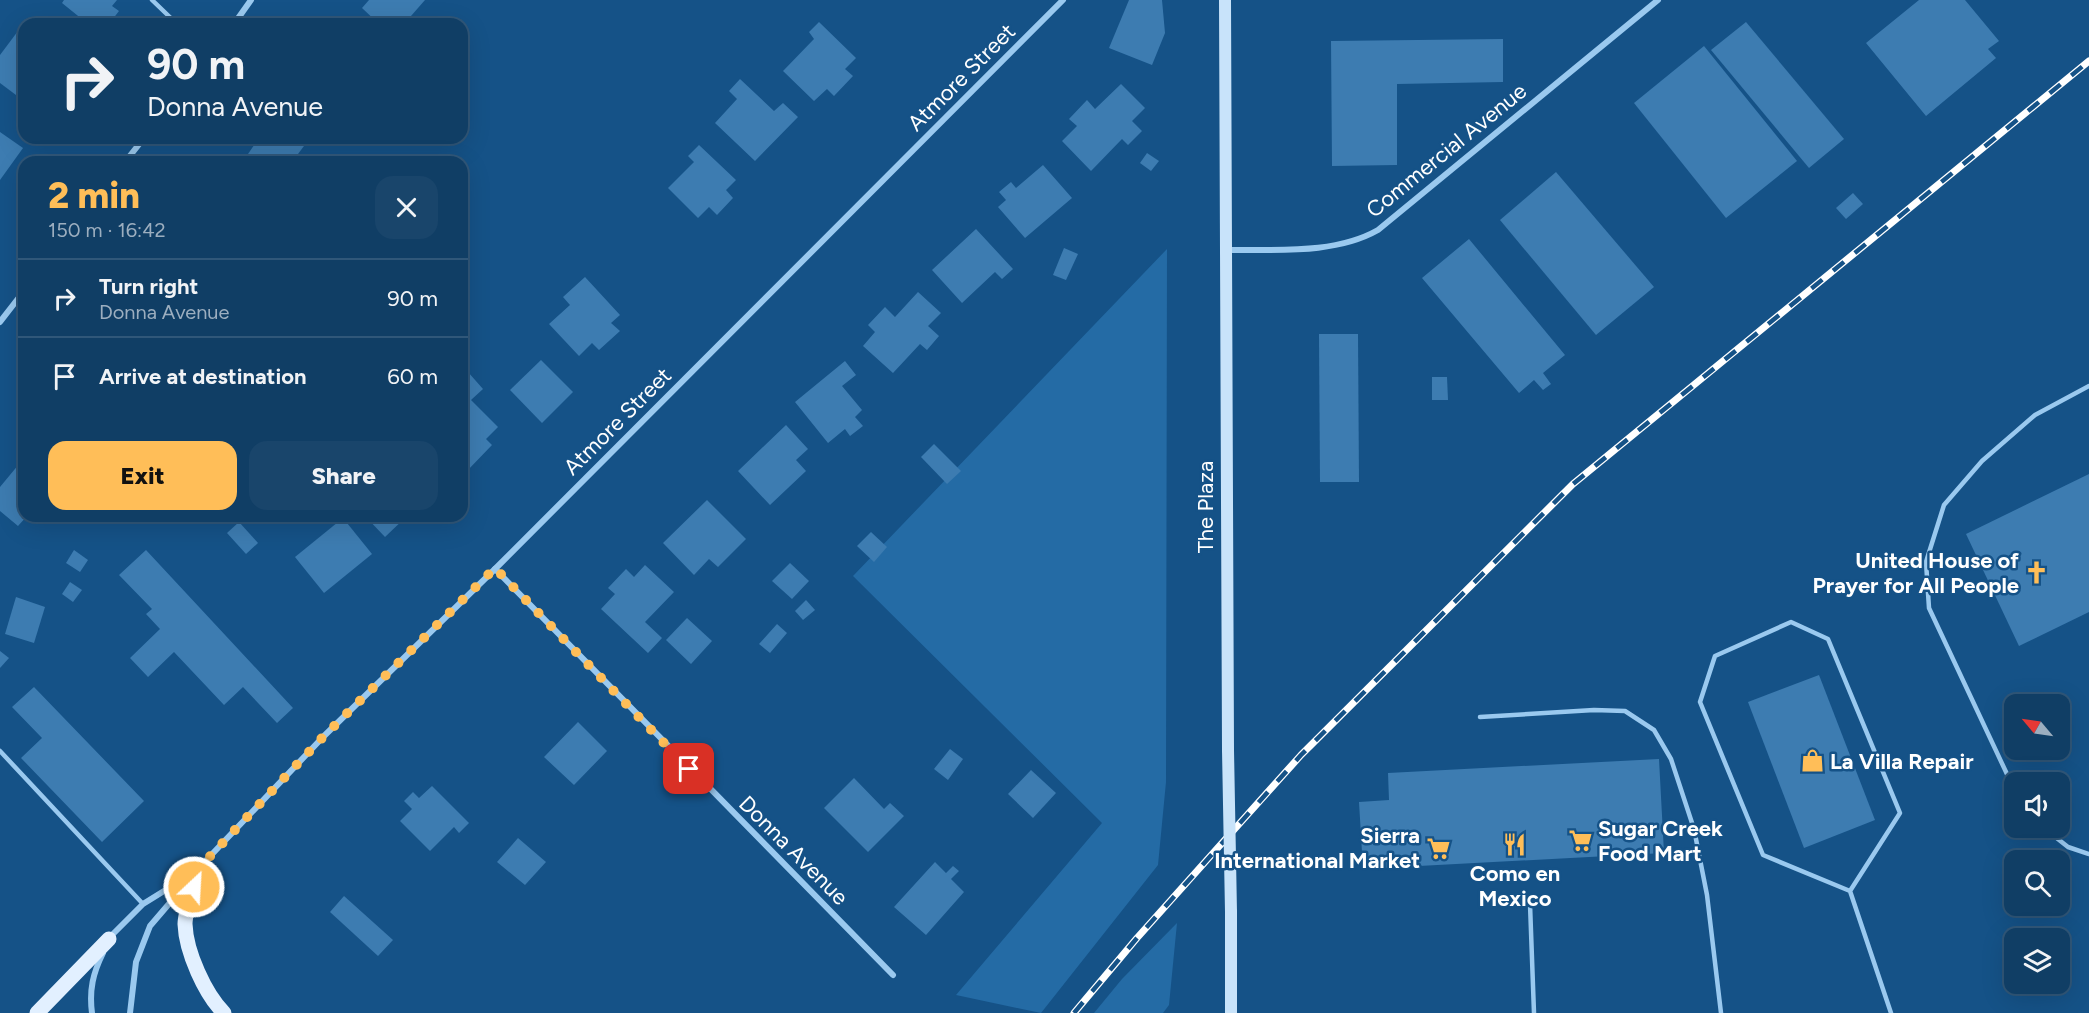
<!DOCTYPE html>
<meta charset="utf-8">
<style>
body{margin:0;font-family:Figtree,sans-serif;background:#19456b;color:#f1f3f6;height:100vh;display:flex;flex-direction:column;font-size:22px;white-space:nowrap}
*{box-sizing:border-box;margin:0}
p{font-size:20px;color:#9caebf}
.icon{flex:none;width:33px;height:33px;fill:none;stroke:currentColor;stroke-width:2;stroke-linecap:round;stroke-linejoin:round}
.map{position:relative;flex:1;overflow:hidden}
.sheet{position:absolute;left:18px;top:156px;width:450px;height:366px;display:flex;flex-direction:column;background:#103e65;border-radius:18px;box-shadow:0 6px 24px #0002,0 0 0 2px #305779}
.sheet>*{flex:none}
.hud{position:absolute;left:18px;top:18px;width:450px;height:126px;border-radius:18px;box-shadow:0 6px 24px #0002,0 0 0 2px #305779;background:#103e65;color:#f1f3f6;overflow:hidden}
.needle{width:39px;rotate:299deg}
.controls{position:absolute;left:2004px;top:694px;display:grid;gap:12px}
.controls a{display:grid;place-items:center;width:66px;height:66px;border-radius:12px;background:#103e65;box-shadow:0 6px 24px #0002,0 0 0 2px #305779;font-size:30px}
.pin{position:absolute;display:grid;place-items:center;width:51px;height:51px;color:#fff;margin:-26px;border-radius:12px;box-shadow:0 3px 9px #0006}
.me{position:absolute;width:66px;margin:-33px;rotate:25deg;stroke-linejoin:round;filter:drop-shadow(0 0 4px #0008)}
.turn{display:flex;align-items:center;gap:21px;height:126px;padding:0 30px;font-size:27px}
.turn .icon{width:78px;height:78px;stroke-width:2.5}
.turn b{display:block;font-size:42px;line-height:51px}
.round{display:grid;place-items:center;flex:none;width:63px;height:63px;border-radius:18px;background:#19456b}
.summary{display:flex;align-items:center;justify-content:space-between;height:102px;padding:0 30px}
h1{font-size:36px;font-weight:800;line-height:45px;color:#ffbe58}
.action{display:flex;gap:12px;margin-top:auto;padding:12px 30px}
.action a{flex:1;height:69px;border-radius:18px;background:#ffbe58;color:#111;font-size:24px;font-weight:800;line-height:69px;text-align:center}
.action a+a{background:#19456b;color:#f1f3f6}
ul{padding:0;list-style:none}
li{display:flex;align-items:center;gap:18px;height:78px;padding:0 30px;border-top:2px solid #305779}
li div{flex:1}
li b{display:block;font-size:22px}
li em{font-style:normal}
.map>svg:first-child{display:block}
</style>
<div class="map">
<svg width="2089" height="1013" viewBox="0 0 2089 1013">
<rect width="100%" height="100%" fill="#155287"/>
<!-- green -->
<g fill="#246ba5">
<polygon points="1167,249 1166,782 1158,865 1041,1013 956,995 1102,823 853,576"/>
<polygon points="1177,923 1169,1005 1163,1013 1094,1013 1122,979"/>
</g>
<!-- building -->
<g fill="#3d7cb1">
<polygon points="64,0 117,0 112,6 119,11 109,24 102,19 98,24 88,24 62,3"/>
<polygon points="369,0 425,0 404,24 379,24 362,8"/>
<polygon points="1129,0 1162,0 1165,33 1152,65 1109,48"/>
<polygon points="1919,0 1965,0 1999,41 1988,49 1996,58 1926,116 1866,43"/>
<polygon points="819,22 856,58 845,69 853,76 834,96 827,89 814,101 783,71 814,39 809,32"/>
<polygon points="1746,22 1844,139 1809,168 1711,50"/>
<polygon points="18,31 24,36 24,101 0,83 0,55"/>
<polygon points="1503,39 1503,82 1397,84 1397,165 1332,166 1331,41"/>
<polygon points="1704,46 1797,161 1726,218 1634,103"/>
<polygon points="740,79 774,111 783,103 798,117 755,161 715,123 737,99 729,91"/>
<polygon points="1121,84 1145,108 1132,121 1142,131 1128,145 1122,139 1091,171 1062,141 1077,126 1069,119 1087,100 1095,109"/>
<polygon points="0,132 23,148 0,180"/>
<polygon points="259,138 310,138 292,162 283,159 281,162 259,162 248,154"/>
<polygon points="699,145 736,180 726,190 733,198 717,215 709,207 698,218 668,188 694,162 688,156"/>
<polygon points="1147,153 1159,161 1151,171 1140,163"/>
<polygon points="1043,165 1072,198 1025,238 998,207 1006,200 999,192 1011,182 1016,188"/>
<polygon points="1556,172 1654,287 1596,335 1500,220"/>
<polygon points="1853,193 1863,204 1846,219 1836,208"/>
<polygon points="976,229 1013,269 1002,279 995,272 962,303 932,270"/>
<polygon points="1469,239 1565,355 1543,373 1551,384 1543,390 1534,380 1519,393 1422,278"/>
<polygon points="1064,248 1078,254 1066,280 1053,275"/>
<polygon points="585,277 620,315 611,323 620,331 599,350 592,343 579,356 549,324 570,305 563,297"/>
<polygon points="918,292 941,313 928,326 939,336 927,350 920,344 893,373 863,346 875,332 868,325 885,307 895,317"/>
<polygon points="1319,334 1358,334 1359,482 1320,482"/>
<polygon points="541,360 573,392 542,423 510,390"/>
<polygon points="845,361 856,375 842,386 862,410 855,417 863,426 850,436 845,429 828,443 795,402"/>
<polygon points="468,372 483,389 471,400 498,427 486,439 492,445 466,472 462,469 462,400 466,396 462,392 462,377"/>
<polygon points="1432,377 1447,377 1448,400 1432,400"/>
<polygon points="786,425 808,449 796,460 806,471 770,505 738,471"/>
<polygon points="934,444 961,471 947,484 921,457"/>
<polygon points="24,458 24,516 27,516 18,526 0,511 0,487"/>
<polygon points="2089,474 2089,612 2019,646 1966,534"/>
<polygon points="707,500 746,539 718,567 709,559 694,575 663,543"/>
<polygon points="365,516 407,516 385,537"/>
<polygon points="343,518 372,554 324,593 295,557"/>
<polygon points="239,522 258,543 246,554 227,533"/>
<polygon points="871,532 887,547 874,562 857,546"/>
<polygon points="74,550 88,560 80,572 66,563"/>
<polygon points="146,550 293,708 277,723 243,687 224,705 174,652 148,677 130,658 160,629 146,614 152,609 119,575"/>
<polygon points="790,563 809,581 792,599 772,581"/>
<polygon points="645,565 674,592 645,622 662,638 648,653 601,609 615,594 608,588 626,569 634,577"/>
<polygon points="70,582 82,590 73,602 62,594"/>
<polygon points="16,597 45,607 34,643 5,634"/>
<polygon points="806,600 815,610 803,620 795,611"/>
<polygon points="687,618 712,641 691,664 666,640"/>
<polygon points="777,624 787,633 770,653 759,644"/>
<polygon points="0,651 9,658 0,668"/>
<polygon points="1819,675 1875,820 1804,848 1748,702"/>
<polygon points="34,687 144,801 102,842 21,758 42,738 12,707"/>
<polygon points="578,722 607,751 574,785 544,757"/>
<polygon points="950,749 963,759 948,780 934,769"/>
<polygon points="1659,759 1664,853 1363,869 1359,802 1389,800 1388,773"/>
<polygon points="1031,770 1056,793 1033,818 1008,794"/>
<polygon points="854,778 884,809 890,803 904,816 868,852 824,808"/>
<polygon points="432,786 469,823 459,833 454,827 430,851 400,821 412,809 404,801 413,792 419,798"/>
<polygon points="518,838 546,862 525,885 497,862"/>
<polygon points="935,862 946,873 953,866 959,871 951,879 964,892 926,935 894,907"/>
<polygon points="344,896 393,940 378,956 330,912"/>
</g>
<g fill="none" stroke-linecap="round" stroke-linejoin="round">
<!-- service -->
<g stroke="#9ac9ef" stroke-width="4.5">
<polyline points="152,0 177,24"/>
<polyline points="1480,717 1594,710 1625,711 1654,730 1671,759 1694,829 1707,895 1721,1013"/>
<polyline points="0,751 143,904"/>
<polyline points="2014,789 1929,608 1926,562 1944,505 1982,461 2035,415 2089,386"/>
<polyline points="2044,828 2068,847 2089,854"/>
<polyline points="1850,891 1900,813 1828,639 1791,622 1715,656 1700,702 1763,855 1850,891 1891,1013"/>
<polyline points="1530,904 1534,1013"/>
</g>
<!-- minor -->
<g stroke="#9ac9ef" stroke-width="6">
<polyline points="234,24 251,0"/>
<polyline points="125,162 144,138"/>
<path d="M1226,250C1275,249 1334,255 1378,230L1658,0"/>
<polyline points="0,322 24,291"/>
<polyline points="495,569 893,975"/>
<polyline points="198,869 323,737 495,569 1063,0"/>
<polyline points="109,938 143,904 193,873"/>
<path d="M92,1013C89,990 93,973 103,953"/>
<polyline points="130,1013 136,962 150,926 192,877"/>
</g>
<!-- secondary -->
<g stroke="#c8e3fa" stroke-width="12">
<polyline points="1225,0 1228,750"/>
<polyline points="1231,1013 1231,912"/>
</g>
<!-- primary -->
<g stroke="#e2f0ff" stroke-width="15">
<path d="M198,869C195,883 185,911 185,924C186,952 205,994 224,1013"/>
<polyline points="37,1013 109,939"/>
</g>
<defs>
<polyline id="rail" points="1074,1013 1137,938 1301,755 1573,484 2089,61"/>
</defs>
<!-- rail casing -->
<use href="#rail" stroke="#fff" stroke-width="7"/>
<!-- rail -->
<use href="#rail" stroke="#155287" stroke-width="4.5" stroke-dasharray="14" stroke-linecap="butt"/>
<!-- secondary-bridge -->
<polyline stroke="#c8e3fa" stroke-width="12" points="1228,750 1231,912"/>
</g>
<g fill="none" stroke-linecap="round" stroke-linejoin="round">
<!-- route -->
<polyline stroke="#ffbe58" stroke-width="10" stroke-dasharray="0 18" points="194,887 198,869 323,737 495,568 689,769"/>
</g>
<!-- icons -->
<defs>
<symbol id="church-bare" viewBox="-9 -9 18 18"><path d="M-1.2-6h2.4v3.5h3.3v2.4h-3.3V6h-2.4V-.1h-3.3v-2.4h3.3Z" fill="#ffbe58" stroke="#155287" stroke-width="2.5" paint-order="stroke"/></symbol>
<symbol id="shop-bare" viewBox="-9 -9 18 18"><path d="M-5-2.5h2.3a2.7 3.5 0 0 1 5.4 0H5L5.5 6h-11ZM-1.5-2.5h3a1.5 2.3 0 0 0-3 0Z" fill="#ffbe58" stroke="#155287" stroke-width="2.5" paint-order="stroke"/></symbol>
<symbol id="supermarket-bare" viewBox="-9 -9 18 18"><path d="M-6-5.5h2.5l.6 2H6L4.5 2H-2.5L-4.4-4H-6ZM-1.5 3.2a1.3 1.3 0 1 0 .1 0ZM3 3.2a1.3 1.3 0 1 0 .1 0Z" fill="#ffbe58" stroke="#155287" stroke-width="2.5" paint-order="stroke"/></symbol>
<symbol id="restaurant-bare" viewBox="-9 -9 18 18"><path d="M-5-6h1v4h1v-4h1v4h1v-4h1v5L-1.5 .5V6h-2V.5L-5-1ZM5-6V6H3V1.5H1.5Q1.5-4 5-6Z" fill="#ffbe58" stroke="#155287" stroke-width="2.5" paint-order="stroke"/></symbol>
</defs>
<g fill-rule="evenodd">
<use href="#church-bare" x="2020" y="556" width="33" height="33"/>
<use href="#shop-bare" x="1796" y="744" width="33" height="33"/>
<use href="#supermarket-bare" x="1564" y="824" width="33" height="33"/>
<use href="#restaurant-bare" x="1498" y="828" width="33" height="33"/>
<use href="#supermarket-bare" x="1422" y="832" width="33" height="33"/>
</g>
<g text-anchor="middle" stroke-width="5" stroke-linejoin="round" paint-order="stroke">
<!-- street labels -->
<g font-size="22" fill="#fff" stroke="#155287">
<text transform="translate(961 77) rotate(-45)" y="8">Atmore Street</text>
<text transform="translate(1446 150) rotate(-39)" y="8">Commercial Avenue</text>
<text transform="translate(617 421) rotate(-45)" y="8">Atmore Street</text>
<text transform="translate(1205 507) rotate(-90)" y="8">The Plaza</text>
<text transform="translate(794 850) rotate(45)" y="8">Donna Avenue</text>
</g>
<!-- poi labels -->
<g font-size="22" font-weight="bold" fill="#fff" stroke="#155287" text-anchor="end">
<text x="2019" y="568">United House of<tspan x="2019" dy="25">Prayer for All People</tspan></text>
<text x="1830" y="769" text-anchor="start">La Villa Repair</text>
<text x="1598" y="836" text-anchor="start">Sugar Creek<tspan x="1598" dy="25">Food Mart</tspan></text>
<text x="1420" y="843">Sierra<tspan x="1420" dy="25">International Market</tspan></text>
<text x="1515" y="881" text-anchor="middle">Como en<tspan x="1515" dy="25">Mexico</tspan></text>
</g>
</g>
</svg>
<div class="controls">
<a><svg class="needle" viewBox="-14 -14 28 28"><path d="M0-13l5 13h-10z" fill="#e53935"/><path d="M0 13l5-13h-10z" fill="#9caebf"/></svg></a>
<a><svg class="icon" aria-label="sound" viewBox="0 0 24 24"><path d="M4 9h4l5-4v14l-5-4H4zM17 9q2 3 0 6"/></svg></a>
<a><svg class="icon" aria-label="search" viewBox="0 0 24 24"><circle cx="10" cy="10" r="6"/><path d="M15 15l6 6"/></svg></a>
<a><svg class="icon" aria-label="layers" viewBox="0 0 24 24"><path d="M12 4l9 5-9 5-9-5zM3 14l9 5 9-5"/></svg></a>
</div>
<div class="pin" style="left:689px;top:769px;background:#d93025"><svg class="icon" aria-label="arrive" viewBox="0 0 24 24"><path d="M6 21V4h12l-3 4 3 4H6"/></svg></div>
<svg class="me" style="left:194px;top:887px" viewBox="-20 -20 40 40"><circle r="17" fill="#ffbe58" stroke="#fff" stroke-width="3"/><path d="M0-11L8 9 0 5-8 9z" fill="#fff"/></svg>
<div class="hud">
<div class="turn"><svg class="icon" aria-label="right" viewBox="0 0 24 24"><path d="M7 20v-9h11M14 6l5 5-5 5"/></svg><div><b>90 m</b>Donna Avenue</div></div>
</div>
<section class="sheet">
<div class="summary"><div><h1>2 min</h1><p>150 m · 16:42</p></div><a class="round"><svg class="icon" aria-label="close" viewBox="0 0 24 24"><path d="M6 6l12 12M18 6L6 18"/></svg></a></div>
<ul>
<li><svg class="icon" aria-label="right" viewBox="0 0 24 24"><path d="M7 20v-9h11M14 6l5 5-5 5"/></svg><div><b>Turn right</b><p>Donna Avenue</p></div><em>90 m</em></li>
<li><svg class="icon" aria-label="arrive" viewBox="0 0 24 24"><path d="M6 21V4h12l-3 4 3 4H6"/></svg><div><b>Arrive at destination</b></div><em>60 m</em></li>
</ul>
<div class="action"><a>Exit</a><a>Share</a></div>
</section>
</div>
